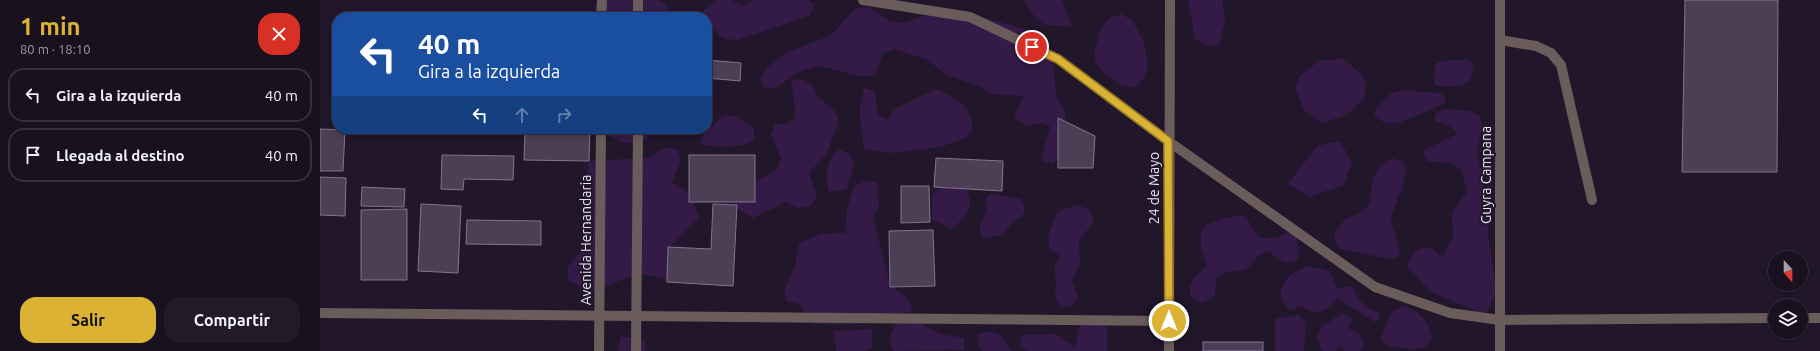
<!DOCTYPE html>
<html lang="es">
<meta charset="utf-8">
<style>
body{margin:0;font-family:Ubuntu,sans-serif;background:#221929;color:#f1f3f6;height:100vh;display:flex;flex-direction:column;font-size:15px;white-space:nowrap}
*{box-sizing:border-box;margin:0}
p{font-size:13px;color:#9f9da5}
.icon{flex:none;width:22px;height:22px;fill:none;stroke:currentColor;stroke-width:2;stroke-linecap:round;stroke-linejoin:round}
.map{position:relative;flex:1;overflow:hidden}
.details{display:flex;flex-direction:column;background:#191020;width:320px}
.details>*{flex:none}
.banner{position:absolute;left:12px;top:12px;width:380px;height:122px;border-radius:16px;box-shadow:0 2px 6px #0003,0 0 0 1px #37303e;background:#1a4fa0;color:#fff;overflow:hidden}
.needle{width:26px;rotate:159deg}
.buttons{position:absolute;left:1448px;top:251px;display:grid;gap:8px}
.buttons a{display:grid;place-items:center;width:40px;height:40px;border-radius:50%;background:#191020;box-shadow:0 2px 6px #0003,0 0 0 1px #37303e;font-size:20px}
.pin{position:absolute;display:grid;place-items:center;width:34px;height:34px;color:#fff;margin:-17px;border:2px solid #fff;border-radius:50%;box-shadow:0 1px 4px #0007}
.me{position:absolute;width:44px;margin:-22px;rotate:0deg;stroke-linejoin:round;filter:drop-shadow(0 0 3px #0008)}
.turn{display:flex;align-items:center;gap:14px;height:84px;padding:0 20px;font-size:18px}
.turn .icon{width:52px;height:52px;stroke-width:2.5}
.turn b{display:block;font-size:28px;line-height:34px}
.lanes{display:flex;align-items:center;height:38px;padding:0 20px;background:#0003;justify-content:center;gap:20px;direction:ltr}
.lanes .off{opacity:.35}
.round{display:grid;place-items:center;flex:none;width:42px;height:42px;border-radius:16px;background:#221929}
.headline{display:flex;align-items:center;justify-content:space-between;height:68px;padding:0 20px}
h1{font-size:24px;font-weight:600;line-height:30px;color:#dbb233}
.primary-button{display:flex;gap:8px;margin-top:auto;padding:8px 20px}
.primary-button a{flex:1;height:46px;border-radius:16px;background:#dbb233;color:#111;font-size:16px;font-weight:600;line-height:46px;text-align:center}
.primary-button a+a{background:#221929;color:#f1f3f6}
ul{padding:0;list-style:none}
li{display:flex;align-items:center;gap:12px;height:54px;margin:0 8px 6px;padding:0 12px;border:2px solid #37303e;border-radius:16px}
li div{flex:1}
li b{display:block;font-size:15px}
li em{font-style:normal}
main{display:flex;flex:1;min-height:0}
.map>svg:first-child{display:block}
</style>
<main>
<section class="details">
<div class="headline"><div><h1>1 min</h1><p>80 m · 18:10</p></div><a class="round" style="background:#d93025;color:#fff"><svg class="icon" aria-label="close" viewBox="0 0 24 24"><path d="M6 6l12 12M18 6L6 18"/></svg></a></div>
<ul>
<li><svg class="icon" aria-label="left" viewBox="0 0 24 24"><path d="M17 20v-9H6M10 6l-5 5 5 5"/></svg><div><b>Gira a la izquierda</b></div><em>40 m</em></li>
<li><svg class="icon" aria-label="arrive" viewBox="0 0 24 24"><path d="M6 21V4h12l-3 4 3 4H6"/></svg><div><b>Llegada al destino</b></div><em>40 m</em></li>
</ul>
<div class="primary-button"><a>Salir</a><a>Compartir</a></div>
</section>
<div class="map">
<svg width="1500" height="351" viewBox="0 0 1500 351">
<rect width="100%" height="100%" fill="#21162a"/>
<!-- green -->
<g fill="#341a47">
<polygon points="289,0 337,0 345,3 351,17 284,17 286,2"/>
<polygon points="397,0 411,0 424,5 435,0 488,0 495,5 489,16 418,40 405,39 387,24 387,17 384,17 382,12"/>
<path d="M703,0H742L752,26C720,26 722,27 703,0Z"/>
<polygon points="868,0 902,0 905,21 899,45 886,45 875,39"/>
<polygon points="549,7 570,21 582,23 629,8 715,32 723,41 733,64 737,99 745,110 745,146 741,157 732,164 721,160 730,126 719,123 707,126 694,118 703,96 669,94 660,86 626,75 608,60 574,49 563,54 555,75 543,77 498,66 476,73 456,88 445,89 440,78 447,68 466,53 511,35 536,8"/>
<polygon points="801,14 812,20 824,42 828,66 824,78 815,87 803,86 784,73 776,64 774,52 781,28 789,18"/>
<polygon points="1024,59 1042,75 1046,86 1044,98 1027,115 1002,123 984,110 975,87 980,76 1000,60"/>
<polygon points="1146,59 1151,62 1154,68 1150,80 1141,86 1117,86 1114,83 1115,64 1121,61"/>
<polygon points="482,79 493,85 497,96 515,111 519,122 506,155 489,173 497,195 491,206 477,208 466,202 433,218 413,206 437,181 457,170 461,158 451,135 455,123 467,124 476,117 471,81"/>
<path d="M544,88L555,91L558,115L568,120L572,110L616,89C635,98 652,105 653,129L645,138L621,147L571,153L544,149L539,111Z"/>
<polygon points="1084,90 1120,93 1125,97 1125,102 1119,106 1078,123 1065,123 1054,116 1055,110 1072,93"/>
<path d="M1125,109L1149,111L1160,116L1162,129L1157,152L1168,211V234L1175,282V294L1166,315L1111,292L1087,266C1091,255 1098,244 1112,249C1115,250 1119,255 1122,258L1133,236L1132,212L1147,192L1141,169L1130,163L1107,161L1103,151L1137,134L1129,125L1115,121V114Z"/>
<path d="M415,115L434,129V141C417,148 397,150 379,143L385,132L403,116Z"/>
<polygon points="285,129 325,129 328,139 304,143 283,133"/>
<polygon points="1020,141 1032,162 1024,185 989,197 968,184 997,146"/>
<path d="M347,147L358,150L361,161L352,183C372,190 373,199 379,218L345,252L359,270L356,281L319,274L270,291L249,281L247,268L269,240L261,218L270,196L267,173L269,161L327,158Z"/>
<path d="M519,149L530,154L534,164L527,189L509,192C504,175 506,161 519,149Z"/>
<path d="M1072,158L1084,162L1086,173L1082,192L1079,194L1071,218L1080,253L1076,258L1070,259L1020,249L1014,239L1015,233L1025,219L1041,212L1050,204C1052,183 1051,169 1072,158Z"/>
<polygon points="545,181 557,182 559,205 553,217 570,285 589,300 592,311 530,325 493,324 479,304 466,301 465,288 475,267 479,243 501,234 525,233 527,209 534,186"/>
<path d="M622,187L645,188C657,209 646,215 632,230L612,219V194Z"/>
<path d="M671,194L701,199L705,211L702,216L694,221L682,235L663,238C655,228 663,222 666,211C667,207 666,202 666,198Z"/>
<path d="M758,205L769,210L774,221L759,241L760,264L752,280L758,297C754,306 750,307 741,307L735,297L736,284L734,267L740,256L730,249L728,237L736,214L740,210Z"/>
<path d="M920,215L926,217L938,237L956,239C963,234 968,230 976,235L979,253L978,259L973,263C946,262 954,235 926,270C919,271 908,271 902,274C888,280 906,299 880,303L870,295C868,281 878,274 887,266C882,250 877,243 884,226L901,219Z"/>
<path d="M989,267C994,268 1001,268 1006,270C1014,273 1012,284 1019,289L1030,286L1035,290C1036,303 1049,307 1059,313L1060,319L1055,322L1018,299C1005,312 999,317 981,306L969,310C967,307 964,304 963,301C955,285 974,268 989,267Z"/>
<path d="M1083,306C1098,308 1111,324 1112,339C1109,342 1106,347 1102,348C1090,351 1076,348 1064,344L1061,338L1072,311Z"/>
<polygon points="1023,313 1034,319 1027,328 1038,332 1044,343 1041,351 1025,351 1021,345 1014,351 1002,351 997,337 1002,326"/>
<polygon points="978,314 986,323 984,351 955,351 955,319"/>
<path d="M589,318L621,334L644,338V350L573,351C568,339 571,332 578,321Z"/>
<polygon points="783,319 787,330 787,351 709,351 700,346 702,335 736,334 755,347 760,324"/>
<polygon points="552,329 552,348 544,351 517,351 516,350 513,331"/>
<polygon points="669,331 680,335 691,351 663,351 659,346 658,334"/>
<polygon points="301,336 325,341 325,351 298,351"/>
</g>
<!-- building -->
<g fill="#4b3e55" stroke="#82758e">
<polygon points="1365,0 1458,0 1457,172 1362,172"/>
<polygon points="387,60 421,63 420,81 387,78"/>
<polygon points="738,118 775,136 773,168 738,168"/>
<polygon points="0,129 25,130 23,171 0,171"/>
<polygon points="153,129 199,129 199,133 153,132"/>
<polygon points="205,129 270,129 269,161 204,160"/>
<polygon points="122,155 194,156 193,180 144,179 143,190 121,189"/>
<rect x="369" y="155" width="66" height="47"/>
<polygon points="616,158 683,161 682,191 614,187"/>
<polygon points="0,177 26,178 25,216 0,215"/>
<polygon points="581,186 609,186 610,222 581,223"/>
<polygon points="42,187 85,189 84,207 41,206"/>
<polygon points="101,204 141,206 138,273 98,271"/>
<polygon points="393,204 417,205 413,286 347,282 348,247 391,249"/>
<polygon points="87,209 87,280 41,280 41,210"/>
<polygon points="147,220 221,221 221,245 146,244"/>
<polygon points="613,230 615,286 570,287 569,231"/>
<rect x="883" y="342" width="60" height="9"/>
</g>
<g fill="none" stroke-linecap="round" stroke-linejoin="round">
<!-- service -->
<polyline stroke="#6a5c5a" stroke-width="10" points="1180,40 1216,46 1231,53 1241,65 1272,200"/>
<!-- minor -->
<g stroke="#6a5c5a" stroke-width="10">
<polyline points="543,0 650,17 738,59 848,141 1055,287 1130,313 1180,320 1455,318"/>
<polyline points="281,17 282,0"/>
<polyline points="318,17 318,0"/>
<polyline points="0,313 849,321"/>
<polyline points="1481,318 1500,318"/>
<polyline points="279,351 281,129"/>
<polyline points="316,351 318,129"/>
<polyline points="849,351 850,0"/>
<polyline points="1180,351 1180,0"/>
</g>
</g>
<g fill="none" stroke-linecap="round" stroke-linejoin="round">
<defs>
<polyline id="route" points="712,47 738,59 848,141 849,321"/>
</defs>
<!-- route casing -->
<use href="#route" stroke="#8e7421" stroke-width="10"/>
<!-- route -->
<use href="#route" stroke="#dbb233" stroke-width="7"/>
</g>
<g text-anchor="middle" stroke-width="4" stroke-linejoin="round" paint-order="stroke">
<!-- street labels -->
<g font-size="14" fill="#ebe3f1" stroke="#21162a">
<text transform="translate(1166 175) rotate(-90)" y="5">Guyra Campana</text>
<text transform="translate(834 188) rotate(-90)" y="5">24 de Mayo</text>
<text transform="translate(266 240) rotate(-90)" y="5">Avenida Hernandaria</text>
</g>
</g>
</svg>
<div class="buttons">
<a><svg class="needle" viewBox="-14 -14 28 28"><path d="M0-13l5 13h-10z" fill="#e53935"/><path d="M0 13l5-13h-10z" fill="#9f9da5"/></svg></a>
<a><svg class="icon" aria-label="layers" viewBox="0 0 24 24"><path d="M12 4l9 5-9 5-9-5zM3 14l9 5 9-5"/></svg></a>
</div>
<div class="pin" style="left:712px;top:47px;background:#d93025"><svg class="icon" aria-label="arrive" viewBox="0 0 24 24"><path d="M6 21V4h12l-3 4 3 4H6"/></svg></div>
<svg class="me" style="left:849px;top:321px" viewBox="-20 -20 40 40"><circle r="17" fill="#dbb233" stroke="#fff" stroke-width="3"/><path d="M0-11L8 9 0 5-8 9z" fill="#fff"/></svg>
<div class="banner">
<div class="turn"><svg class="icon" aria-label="left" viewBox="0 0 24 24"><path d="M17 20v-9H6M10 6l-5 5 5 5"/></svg><div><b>40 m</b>Gira a la izquierda</div></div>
<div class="lanes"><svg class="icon" aria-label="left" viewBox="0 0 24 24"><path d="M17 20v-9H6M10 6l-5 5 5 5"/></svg><svg class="icon off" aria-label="ahead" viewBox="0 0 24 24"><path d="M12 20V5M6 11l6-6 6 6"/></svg><svg class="icon off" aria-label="right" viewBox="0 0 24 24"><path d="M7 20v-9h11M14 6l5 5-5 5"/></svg></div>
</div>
</div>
</main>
